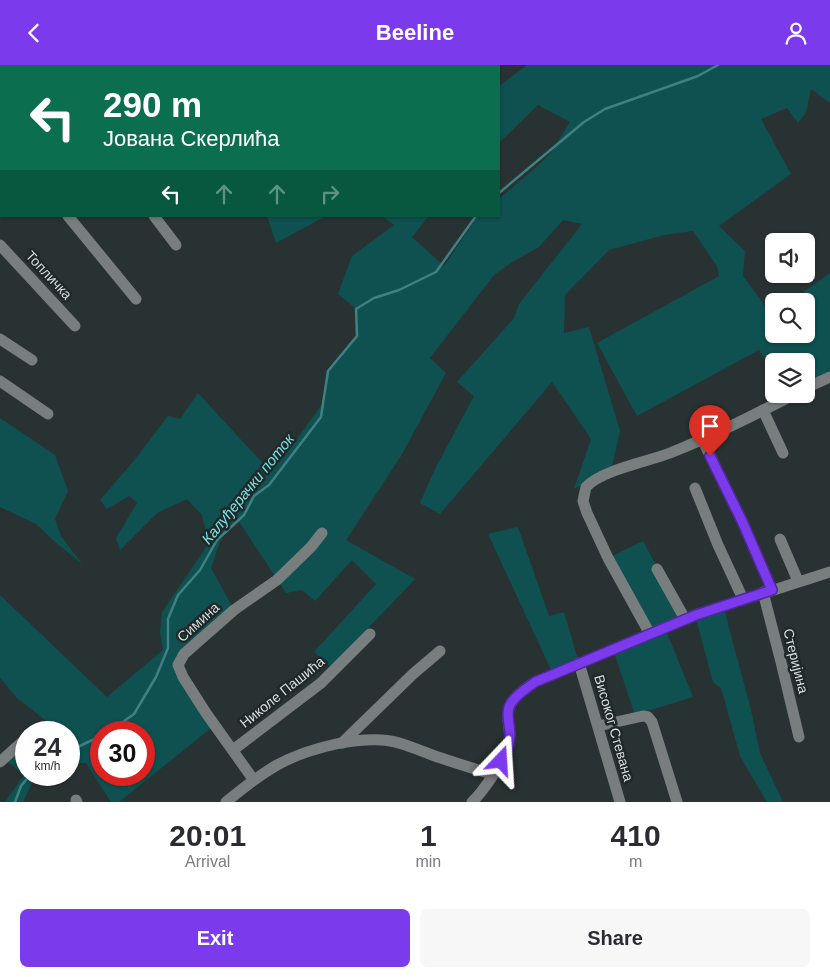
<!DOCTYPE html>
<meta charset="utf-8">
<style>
body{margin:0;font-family:Helvetica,sans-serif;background:#f7f7f7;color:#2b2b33;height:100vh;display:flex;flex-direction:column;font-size:19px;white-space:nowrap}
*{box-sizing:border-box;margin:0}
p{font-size:16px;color:#7c7c81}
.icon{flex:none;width:28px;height:28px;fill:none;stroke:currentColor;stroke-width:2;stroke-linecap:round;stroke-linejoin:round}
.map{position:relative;height:737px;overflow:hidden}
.drawer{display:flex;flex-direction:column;background:#fff;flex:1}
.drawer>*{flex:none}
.top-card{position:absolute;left:0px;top:0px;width:500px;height:152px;box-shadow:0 1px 4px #0004;background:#0b6e4f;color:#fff;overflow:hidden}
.fabs{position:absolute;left:765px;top:168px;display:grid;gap:10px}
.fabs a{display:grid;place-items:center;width:50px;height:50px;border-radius:8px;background:#fff;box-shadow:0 1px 4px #0004;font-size:25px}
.speed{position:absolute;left:15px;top:656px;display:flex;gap:10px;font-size:25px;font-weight:700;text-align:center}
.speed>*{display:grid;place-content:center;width:65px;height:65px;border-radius:50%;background:#fff;box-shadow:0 1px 4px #0004;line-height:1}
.speed small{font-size:12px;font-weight:400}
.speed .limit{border:8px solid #d22;background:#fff;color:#111}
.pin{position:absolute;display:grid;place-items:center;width:42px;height:42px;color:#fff;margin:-51px -21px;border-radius:50% 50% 50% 0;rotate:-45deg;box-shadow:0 0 5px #0007}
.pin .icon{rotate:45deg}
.me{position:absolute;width:55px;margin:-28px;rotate:20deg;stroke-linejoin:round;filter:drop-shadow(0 0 4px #0008)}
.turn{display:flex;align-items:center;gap:18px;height:105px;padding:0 20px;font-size:22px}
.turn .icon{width:65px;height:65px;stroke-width:2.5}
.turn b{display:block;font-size:35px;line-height:42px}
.lanes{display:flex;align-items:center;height:48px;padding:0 20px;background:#0003;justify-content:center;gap:25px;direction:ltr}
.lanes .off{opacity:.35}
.eta{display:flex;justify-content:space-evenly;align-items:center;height:85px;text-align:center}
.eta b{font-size:30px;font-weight:600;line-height:35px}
.primary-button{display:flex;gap:10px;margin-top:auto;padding:10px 20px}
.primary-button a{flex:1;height:58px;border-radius:8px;background:#7c3aed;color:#fff;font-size:20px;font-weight:600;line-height:58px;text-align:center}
.primary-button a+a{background:#f7f7f7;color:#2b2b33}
header{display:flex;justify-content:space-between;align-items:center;height:65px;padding:0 20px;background:#7c3aed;color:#fff;font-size:22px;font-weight:600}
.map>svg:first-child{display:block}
</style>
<header><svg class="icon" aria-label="back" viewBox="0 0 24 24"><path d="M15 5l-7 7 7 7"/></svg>Beeline<svg class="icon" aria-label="person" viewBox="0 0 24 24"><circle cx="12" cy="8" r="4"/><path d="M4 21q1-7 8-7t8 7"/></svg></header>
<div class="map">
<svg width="830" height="737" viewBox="0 0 830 737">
<rect width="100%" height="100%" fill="#293232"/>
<!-- green -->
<g fill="#0f5051" fill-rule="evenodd">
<path d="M527,0H830V38L811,24L806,48L798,58L787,43L761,54L791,109L719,161L745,186L743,211L772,250L774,249V269H806V236H791L830,208V307L806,321V296H774V308L759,285L637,351L597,278L719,211L717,201L693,166L664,170L609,185L565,230L564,268L589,262L620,366L612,402L574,424L591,374L552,317L440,449L420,438L434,406L474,331L457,317L514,253L519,239L582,159L563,155L539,182L514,196L494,210L430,293L446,308L401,391L346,475L415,514L331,602L314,587L376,519L352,495L315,536L302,525L286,528L238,455L222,470L211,503L234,545L180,595L215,660L119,737H111L86,698H69V668L39,667L49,658L17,633L0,613V530L107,632L163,585L160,567L162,547L215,469L206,467L202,450L187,434L157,448L120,485L116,473L137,438L129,431L107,444L100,435L132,398L168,351L180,354L198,328L269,405L284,392L325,335L328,306L357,271L356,244L338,229L352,191L394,160L382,151H429L412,172L444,201L478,151H499V134L533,105L551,88L570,57L538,40L499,78V21ZM101,668H144V710H101Z"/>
<polygon points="267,151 326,151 276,178"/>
<polygon points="0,353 55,390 68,426 55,454 61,471 82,499 53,475 36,459 0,442"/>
<polygon points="518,462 549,551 564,547 579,598 553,609 488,469"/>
<polygon points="643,476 685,554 665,563 693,632 635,650 613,584 650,569 608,493"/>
<polygon points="723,540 751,645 760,688 783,737 767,737 740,691 721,623 713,617 695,550"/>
<polygon points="26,679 26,710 53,710 50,721 32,718 23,737 5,737 24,710 7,696"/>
</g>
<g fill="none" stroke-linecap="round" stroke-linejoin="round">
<!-- stream -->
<g stroke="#3f8182" stroke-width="2.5">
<polyline points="499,128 584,57 605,44 698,11 718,0"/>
<polyline points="107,668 134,649 156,612 168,583 168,554 178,530 200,505 217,475 244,450 254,431 269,420 321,352 328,306 357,271 356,244 374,233 399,225 436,207 476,151"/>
<polyline points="69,686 101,671"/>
<polyline points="15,737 21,721 30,710"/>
</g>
<!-- minor -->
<g stroke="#787d7d" stroke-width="11">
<polyline points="205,0 206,1"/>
<polyline points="310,0 311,1"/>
<polyline points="104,1 106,0"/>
<polyline points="0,68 1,70"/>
<polyline points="68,151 136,234"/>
<polyline points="154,151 176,180"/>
<polyline points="0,180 75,261"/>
<polyline points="0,274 32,295"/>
<polyline points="0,316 48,349"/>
<polyline points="806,323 830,312"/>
<polyline points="763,345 783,388"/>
<polyline points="702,374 742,456 772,525"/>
<polyline points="695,423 718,480 743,534"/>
<polyline points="780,474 798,516"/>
<polyline points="657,504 685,554"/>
<polyline points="763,527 781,597 799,672"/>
<path d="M650,569L608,493L587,448L583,436L586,422C602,405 647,397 670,388C713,371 754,350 795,329"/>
<polyline points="579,598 620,737"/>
<polyline points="598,661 643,651 648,652 652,657 677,737"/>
<polyline points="342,678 413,609 440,586"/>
<polyline points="233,685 321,618 370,569"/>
<polyline points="0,697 22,677"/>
<polyline points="253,714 206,648 183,612 178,600 184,589 234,545 277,515 311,482 322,468"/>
<polyline points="76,735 77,737"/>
<path d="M226,737C265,705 286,690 336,679C351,676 367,674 382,675C402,676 422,687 441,693C458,699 475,704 492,709"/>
<path d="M472,737C483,727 506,693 509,679C511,669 508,661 508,652C507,635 523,625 535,617L695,550L830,507"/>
</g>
</g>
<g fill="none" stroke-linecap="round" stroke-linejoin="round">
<defs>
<path id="route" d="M501,696C507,688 510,679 510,670C510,659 505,648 511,638C517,629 527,623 535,617L696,550L772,525L742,456L710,391"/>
</defs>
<!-- route casing -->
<use href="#route" stroke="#51269a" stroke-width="12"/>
<!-- route -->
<use href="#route" stroke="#7c3aed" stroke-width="9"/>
</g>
<g text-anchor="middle" stroke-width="5" stroke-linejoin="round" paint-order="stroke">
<!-- street labels -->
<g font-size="14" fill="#d8dddd" stroke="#1f2929">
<text transform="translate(49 210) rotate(47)" y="5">Топличка</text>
<text transform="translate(198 557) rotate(-42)" y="5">Симина</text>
<text transform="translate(796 596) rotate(76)" y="5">Стеријина</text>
<text transform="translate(282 627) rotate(-39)" y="5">Николе Пашића</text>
<text transform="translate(614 663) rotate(74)" y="5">Високог Стевана</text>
</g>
<!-- water labels -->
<g font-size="15" font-style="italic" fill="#78e0e1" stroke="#1f2929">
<text transform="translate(248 424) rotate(-51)" y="5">Калуђерачки поток</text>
</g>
</g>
</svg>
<div class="fabs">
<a><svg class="icon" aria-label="sound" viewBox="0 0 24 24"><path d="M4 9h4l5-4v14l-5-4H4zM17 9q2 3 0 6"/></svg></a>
<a><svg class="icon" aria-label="search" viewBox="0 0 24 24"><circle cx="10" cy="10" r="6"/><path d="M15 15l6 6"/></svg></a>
<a><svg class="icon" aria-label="layers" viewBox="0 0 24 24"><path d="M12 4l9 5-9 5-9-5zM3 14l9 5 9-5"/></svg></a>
</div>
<div class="speed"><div>24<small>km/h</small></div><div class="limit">30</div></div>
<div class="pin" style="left:710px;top:391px;background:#d93025"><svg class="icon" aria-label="arrive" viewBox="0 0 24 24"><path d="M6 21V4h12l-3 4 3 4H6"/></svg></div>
<svg class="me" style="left:501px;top:696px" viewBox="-20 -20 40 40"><path d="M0-17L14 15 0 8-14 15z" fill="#7c3aed" stroke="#fff" stroke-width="4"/></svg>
<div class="top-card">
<div class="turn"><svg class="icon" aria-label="left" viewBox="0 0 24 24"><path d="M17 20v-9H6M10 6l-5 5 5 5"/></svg><div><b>290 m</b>Јована Скерлића</div></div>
<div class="lanes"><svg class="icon" aria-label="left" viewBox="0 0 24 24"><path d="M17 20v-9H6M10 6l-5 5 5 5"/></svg><svg class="icon off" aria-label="ahead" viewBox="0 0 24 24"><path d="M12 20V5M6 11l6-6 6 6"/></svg><svg class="icon off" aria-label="ahead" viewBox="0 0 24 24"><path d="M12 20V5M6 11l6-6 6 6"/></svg><svg class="icon off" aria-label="right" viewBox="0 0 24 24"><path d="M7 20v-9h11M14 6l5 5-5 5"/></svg></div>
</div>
</div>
<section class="drawer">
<div class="eta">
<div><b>20:01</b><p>Arrival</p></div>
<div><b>1</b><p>min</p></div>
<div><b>410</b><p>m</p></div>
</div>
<div class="primary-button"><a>Exit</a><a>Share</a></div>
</section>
